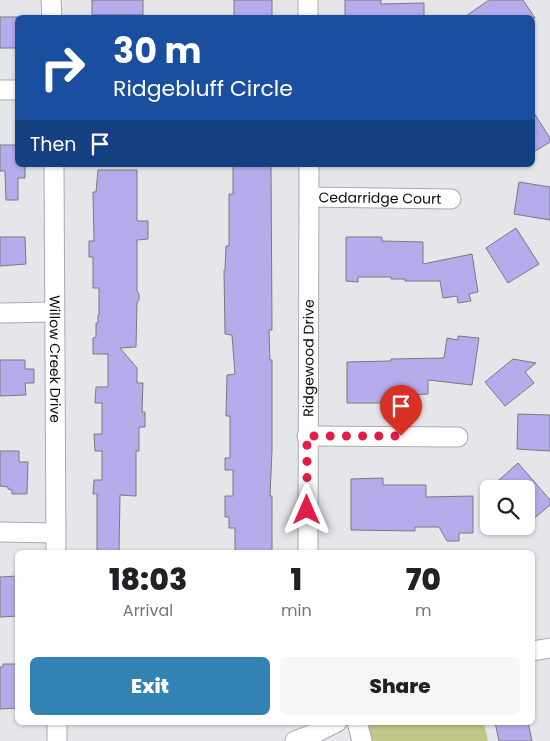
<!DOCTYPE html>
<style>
body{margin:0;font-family:Poppins,sans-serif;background:#f6f6f6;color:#202124;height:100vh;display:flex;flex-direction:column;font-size:19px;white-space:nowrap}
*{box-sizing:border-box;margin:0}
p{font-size:16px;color:#757577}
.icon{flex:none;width:28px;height:28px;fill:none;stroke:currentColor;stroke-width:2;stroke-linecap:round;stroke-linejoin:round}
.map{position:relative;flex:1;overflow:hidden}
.side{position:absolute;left:15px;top:550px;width:520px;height:175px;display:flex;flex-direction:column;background:#fff;border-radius:8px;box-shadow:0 1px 4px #0004}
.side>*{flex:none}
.top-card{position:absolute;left:15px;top:15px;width:520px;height:152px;border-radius:8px;box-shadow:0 1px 4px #0004;background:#1a4fa0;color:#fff;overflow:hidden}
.tools{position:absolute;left:480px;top:480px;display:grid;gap:10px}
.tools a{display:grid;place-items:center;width:55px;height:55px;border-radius:8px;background:#fff;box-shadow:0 1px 4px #0004;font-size:25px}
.pin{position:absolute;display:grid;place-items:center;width:42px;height:42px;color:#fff;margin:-51px -21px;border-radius:50% 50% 50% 0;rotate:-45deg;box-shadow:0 0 5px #0007}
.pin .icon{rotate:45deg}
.me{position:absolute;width:55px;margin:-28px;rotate:0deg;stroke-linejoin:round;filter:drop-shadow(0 0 4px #0008)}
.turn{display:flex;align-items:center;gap:18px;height:105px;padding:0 15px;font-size:22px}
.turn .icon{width:65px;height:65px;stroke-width:2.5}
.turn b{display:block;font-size:35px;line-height:42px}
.then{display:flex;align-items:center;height:48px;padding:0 15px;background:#0003;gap:10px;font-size:19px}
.eta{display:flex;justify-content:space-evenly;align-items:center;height:85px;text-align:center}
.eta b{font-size:30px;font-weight:800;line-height:35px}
.cta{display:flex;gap:10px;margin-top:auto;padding:10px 15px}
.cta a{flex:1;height:58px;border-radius:8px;background:#3283b4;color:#fff;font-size:20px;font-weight:800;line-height:58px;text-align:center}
.cta a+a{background:#f6f6f6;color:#202124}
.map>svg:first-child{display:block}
</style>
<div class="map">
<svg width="550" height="741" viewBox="0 0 550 741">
<rect width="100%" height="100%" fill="#e5e6e9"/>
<!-- green -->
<polygon fill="#c1c588" points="357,723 484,723 488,741 362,741"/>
<!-- building -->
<g fill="#b5aceb" stroke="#7a7a7c">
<rect x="92" y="0" width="51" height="15"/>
<rect x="234" y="0" width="38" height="18"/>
<polygon points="345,0 381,0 381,4 424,3 424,18 345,18"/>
<polygon points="489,0 523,0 535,18 463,18"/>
<rect x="0" y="17" width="18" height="31"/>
<polygon points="532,110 550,138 550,142 532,153"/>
<polygon points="0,145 18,145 18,165 25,165 25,178 18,178 18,200 6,200 5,171 0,171"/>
<polygon points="233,165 271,165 272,330 269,330 270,360 272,360 272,450 270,496 272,496 272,552 235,552 235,528 229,528 229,517 225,517 225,496 233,496 233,470 225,470 225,458 230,458 230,416 226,416 227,375 235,374 232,335 225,334 224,270 225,270 226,246 229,246 229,194 233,194"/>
<polygon points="98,170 137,170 137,221 148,221 148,239 137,240 137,291 139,294 139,300 137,303 136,347 120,348 137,368 137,383 143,383 142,412 145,412 145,427 139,427 139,451 136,451 136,496 120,495 119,552 97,552 97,494 93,494 94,480 102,480 102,451 95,451 94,434 102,434 102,403 95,403 96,387 108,387 108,354 93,354 93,338 96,337 96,323 98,323 98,315 99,315 99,288 93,288 93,257 89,257 89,241 94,241 93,192 96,192"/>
<polygon points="519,182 550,187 550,220 514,214"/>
<polygon points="516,228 539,264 508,283 486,248"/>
<polygon points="0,237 25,237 26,264 0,266"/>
<polygon points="346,237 382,237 382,241 423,242 423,264 472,254 478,292 469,294 471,301 458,303 457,296 443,298 440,281 405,281 405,279 391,279 391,277 358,277 358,282 346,281"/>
<polygon points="458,336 479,338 472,385 428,380 428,394 409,395 409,397 383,397 383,403 347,403 347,362 391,361 391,359 444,358 447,338 458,340"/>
<polygon points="513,359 536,363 525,372 534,383 505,406 485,382"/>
<polygon points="0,360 25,360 25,369 34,369 34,383 25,383 26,395 0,396"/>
<polygon points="518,414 550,415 550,451 517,449"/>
<polygon points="0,451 19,451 19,462 28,462 27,494 12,494 12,490 8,489 8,487 0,486"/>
<polygon points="518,463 550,500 550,505 526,525 526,489 489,489"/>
<polygon points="383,478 383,485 426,485 426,497 473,496 473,533 459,533 459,541 447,541 439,527 415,527 415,531 351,530 351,479"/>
<polygon points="18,576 18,616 0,617 0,577"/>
<polygon points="3,664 18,664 18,708 0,709 0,667 3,667"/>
<polygon points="495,722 528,722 532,741 499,741"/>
</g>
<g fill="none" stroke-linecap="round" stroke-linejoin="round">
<defs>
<g id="minor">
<polyline points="51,0 52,18"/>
<polyline points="308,18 308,0"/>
<polyline points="0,90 18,90"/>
<path id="s1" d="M54,165L56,552"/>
<path id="s2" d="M309,197L451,199"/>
<polyline points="0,313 54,312"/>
<polyline points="307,436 458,437"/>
<polyline points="0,532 56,533"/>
<path id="s3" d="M308,552L309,165"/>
<polyline points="532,651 550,648"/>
<polyline points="57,722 57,741"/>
<polyline points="357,722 362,741"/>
<polyline points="295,741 311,735 337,722"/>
</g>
</defs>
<!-- minor casing -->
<use href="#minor" stroke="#a9aaac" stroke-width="21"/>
<!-- minor -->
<use href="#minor" stroke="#fff" stroke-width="19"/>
</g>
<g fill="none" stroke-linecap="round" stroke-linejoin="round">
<!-- route -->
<polyline stroke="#e11d48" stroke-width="9" stroke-dasharray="0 16.2" points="307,510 307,436 401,436"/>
</g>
<g text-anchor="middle" stroke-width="4.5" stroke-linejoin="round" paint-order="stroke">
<!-- street labels -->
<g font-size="14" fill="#0b0c0d" stroke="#f2f3f6">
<text dy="5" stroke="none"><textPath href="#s2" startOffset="71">Cedarridge Court</textPath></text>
<text dy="5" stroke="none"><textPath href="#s1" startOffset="194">Willow Creek Drive</textPath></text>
<text dy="5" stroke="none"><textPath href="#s3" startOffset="194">Ridgewood Drive</textPath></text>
</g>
</g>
</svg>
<div class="tools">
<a><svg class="icon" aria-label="search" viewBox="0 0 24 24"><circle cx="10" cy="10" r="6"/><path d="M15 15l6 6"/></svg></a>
</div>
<div class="pin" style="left:401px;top:436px;background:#d93025"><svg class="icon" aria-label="arrive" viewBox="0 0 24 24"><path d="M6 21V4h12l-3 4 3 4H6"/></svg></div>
<svg class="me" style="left:307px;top:510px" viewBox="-20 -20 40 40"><path d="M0-17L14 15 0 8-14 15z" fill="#e11d48" stroke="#fff" stroke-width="4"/></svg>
<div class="top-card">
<div class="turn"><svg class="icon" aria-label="right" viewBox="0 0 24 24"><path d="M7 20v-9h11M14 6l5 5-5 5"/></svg><div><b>30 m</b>Ridgebluff Circle</div></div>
<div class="then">Then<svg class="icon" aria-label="arrive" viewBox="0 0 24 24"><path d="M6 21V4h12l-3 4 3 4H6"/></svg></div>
</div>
<section class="side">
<div class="eta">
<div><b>18:03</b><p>Arrival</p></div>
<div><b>1</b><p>min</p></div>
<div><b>70</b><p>m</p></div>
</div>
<div class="cta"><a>Exit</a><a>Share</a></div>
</section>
</div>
